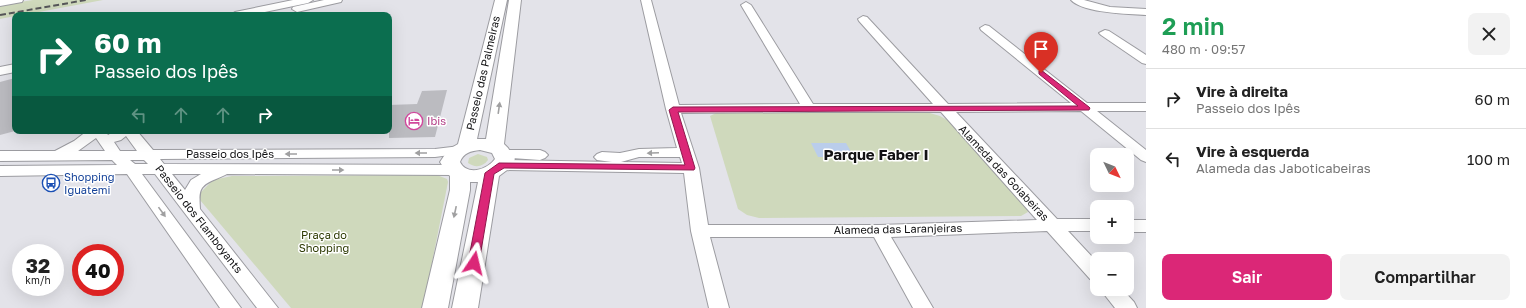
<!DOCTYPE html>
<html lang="pt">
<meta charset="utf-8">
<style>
body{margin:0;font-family:"Golos Text",sans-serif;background:#f2f2f2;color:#222;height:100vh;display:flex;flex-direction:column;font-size:15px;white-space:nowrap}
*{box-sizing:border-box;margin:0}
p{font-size:13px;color:#767676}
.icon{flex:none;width:22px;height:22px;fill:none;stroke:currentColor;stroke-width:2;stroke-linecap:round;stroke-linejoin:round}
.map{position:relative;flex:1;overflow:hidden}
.details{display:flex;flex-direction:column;background:#fff;width:380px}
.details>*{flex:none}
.banner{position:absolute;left:12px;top:12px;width:380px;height:122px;border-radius:8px;box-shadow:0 4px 16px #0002;background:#0b6e4f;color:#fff;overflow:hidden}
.needle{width:26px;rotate:133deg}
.controls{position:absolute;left:1090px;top:148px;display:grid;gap:8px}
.controls a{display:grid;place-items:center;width:44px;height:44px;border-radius:8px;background:#fff;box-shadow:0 4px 16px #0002;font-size:20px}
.speed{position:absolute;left:12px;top:244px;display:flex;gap:8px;font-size:20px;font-weight:700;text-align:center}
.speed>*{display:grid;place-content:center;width:52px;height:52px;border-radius:50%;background:#fff;box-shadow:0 4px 16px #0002;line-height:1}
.speed small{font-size:10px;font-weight:400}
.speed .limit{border:6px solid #d22;background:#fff;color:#111}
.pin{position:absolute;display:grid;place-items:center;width:34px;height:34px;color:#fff;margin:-41px -17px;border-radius:50% 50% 50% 0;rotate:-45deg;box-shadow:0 0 4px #0007}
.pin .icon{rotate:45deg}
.me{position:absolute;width:44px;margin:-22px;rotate:10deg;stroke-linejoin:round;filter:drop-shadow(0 0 3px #0008)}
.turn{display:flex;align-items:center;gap:14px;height:84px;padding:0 16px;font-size:18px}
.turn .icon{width:52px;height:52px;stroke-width:2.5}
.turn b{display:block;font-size:28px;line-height:34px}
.lanes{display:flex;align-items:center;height:38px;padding:0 16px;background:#0003;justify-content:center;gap:20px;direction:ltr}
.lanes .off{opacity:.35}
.round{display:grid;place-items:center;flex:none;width:42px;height:42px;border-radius:8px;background:#f2f2f2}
.overview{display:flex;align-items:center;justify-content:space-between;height:68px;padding:0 16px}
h1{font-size:24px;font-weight:600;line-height:30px;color:#1e9e55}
.action{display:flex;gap:8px;margin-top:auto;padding:8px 16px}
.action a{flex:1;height:46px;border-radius:8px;background:#db2777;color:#fff;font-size:16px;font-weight:600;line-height:46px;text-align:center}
.action a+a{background:#f2f2f2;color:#222}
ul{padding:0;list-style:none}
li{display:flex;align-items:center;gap:12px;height:60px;padding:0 16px;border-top:1px solid #e0e0e0}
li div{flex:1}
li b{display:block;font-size:15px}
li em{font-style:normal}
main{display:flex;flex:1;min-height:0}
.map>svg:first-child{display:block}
</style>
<main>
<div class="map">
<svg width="1146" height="308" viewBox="0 0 1146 308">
<rect width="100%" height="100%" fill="#e3e3e9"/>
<!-- green -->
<g fill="#cfd9bc">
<polygon points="33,0 103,0 23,15 15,15 15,16 0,19 0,5"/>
<polygon points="923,111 940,116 951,122 1027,209 1028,212 1021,216 759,218 747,215 738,209 710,116 718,112"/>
<path d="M478,154L487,157L488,160C483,167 475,168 468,163L469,158Z"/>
<polygon points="437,175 447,179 448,182 423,308 291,308 200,200 199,194 213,180 232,176"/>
</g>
<!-- water -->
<polygon fill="#bacdeb" points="811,143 846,143 854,157 818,157"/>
<!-- building -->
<g fill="#bbbbc0">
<polygon points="15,78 15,131 0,135 0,82"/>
<polygon points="447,90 435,137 389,138 389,105 417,104 422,91"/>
</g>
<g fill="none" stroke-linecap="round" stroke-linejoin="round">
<defs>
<g id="minor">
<polygon points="0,0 23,0 22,2 0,6"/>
<polygon points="293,0 313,0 308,3 250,15 230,15 235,12"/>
<polygon points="324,0 342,0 341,2 297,12 292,9 293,7"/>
<path d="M641,0H651L679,105L800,104L741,5L746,2L751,5L813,104H933L859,21L858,19L863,16L867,17L948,104L1071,103L981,30L980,28L985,25L989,26L1087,103H1146V111H1097L1146,150V162L1141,160L1081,111L956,112L1057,219H1097V231H1068L1097,262V281L1090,279L1047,231L891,237L933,308H913L874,237H710L729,308H709L691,231L684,173L502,170L497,168L494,165L497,162L502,160L612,162L597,160L594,157L597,154L602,152L620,153L639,149L677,148L666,109ZM811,112H941L1037,220L879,225H708L699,168L681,113ZM639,157H680L682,163L621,162Z"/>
<path d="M1071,0H1084L1110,7L1146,9V15C1129,14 1083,13 1071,0Z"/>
<polygon points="1105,30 1109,31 1146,55 1146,64 1142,63 1101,35 1099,33"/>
<polygon points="15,64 15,72 0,75 0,67"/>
<path d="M87,131H105L108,135L115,131H137L153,150L435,149L460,146L465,147L467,150L465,153L435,157L160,159L164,164L455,165L460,167L463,170L460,173L455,175L227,174C224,176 220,177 216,179C198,186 199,192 200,209L278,308H257L155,174H142L241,308H220L127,174L0,176V166L117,165L112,160L0,161V151H55L74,141ZM126,136L137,151H120L114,142L121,140ZM96,138L105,151H78ZM130,160H144L148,164H135ZM172,174H201L191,180L185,190Z"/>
<polygon points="504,150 540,150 545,152 548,155 545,158 540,160 499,157 496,154 499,151"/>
<rect x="1127" y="220" width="19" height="12"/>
<polygon points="1100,289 1122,289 1134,302 1137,308 1115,308"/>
</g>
<path id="tertiary" d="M495,0H507L477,139H486L509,0H521L504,144L508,148L515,159L507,170L499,176L478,308H452L478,182H470V190L448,308H422L450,190V176L447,173L440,162L448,150L458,144ZM480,150L492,153L495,159C487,170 467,176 460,162C463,153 471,151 480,150Z"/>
</defs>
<!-- minor casing -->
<use href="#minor" stroke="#9c9ca1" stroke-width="2"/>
<!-- tertiary casing -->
<use href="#tertiary" stroke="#9c9ca1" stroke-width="2"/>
<!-- minor -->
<use href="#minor" fill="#fff" fill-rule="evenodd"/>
<!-- tertiary -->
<use href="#tertiary" fill="#fff" fill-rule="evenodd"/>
<!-- rail -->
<polyline stroke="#565659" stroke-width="2" stroke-dasharray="6 3" stroke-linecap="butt" points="0,15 86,0"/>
</g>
<!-- one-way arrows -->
<defs><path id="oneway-solid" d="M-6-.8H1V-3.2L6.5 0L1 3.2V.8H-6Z"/></defs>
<g fill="#a0a0a1">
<use href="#oneway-solid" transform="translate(499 108) rotate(-82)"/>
<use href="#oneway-solid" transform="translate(421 153) rotate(180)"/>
<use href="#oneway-solid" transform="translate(653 153) rotate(178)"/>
<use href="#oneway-solid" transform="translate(291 154) rotate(180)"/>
<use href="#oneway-solid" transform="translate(338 170)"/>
<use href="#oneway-solid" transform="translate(162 212) rotate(54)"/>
<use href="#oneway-solid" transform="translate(455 212) rotate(102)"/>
</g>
<!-- route -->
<polygon fill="#db2777" stroke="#8e194d" points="1041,70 1089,107 1090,108 1089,110 678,112 695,168 694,170 504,168 494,174 479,263 477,266 470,266 468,263 485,173 499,163 685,165 669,110 673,107 1078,106 1039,74 1039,71"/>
<!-- icons -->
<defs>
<symbol id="hotel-ring" viewBox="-11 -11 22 22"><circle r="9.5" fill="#fff" stroke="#d1479c" stroke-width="1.5"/><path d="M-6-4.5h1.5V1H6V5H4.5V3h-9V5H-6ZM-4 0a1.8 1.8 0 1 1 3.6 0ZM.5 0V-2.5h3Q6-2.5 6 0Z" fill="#d1479c"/></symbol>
<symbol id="bus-ring" viewBox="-11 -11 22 22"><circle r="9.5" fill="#fff" stroke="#1a4fb4" stroke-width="1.5"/><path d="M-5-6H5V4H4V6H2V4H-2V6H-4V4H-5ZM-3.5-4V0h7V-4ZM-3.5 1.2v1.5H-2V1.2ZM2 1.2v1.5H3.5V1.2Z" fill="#1a4fb4"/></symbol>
</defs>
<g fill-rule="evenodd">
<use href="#hotel-ring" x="404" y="111" width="20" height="20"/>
<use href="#bus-ring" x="41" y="173" width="20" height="20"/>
</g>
<g text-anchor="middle" stroke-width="3" stroke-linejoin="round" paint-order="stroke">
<!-- street labels -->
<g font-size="11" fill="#111113" stroke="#fff">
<text transform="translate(483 73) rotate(-77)" y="4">Passeio das Palmeiras</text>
<text x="230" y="158">Passeio dos Ipês</text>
<text transform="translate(1004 173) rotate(47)" y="4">Alameda das Goiabeiras</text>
<text transform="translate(199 219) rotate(52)" y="4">Passeio dos Flamboyants</text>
<text transform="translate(898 229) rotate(-1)" y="4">Alameda das Laranjeiras</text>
</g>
<!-- hotel labels -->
<g font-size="11" fill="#b23c85" stroke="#fff" text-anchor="start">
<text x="427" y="125">Ibis</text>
</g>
<!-- transit labels -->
<g font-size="11" fill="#164399" stroke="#fff" text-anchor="start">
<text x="64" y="181">Shopping<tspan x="64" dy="13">Iguatemi</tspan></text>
</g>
<!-- park labels -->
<g font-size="11" fill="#2e3b04" stroke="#fff">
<text x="324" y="239">Praça do<tspan x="324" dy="13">Shopping</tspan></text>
</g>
<!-- district labels -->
<g font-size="15" font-weight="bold" fill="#111113" stroke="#fff">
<text x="876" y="160">Parque Faber I</text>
</g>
</g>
</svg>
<div class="controls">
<a><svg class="needle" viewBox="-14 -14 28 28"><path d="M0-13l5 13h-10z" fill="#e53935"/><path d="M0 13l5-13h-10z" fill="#767676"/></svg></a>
<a>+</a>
<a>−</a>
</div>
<div class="speed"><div>32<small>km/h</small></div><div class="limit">40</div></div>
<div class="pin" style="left:1041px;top:73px;background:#d93025"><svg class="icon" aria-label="arrive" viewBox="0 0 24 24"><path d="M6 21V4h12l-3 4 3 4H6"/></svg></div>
<svg class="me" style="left:474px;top:263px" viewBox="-20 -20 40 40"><path d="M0-17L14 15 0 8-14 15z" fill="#db2777" stroke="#fff" stroke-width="4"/></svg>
<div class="banner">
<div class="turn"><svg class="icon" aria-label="right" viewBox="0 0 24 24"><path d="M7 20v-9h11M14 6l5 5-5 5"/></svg><div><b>60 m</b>Passeio dos Ipês</div></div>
<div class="lanes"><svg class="icon off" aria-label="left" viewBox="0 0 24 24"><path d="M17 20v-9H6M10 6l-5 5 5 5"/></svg><svg class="icon off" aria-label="ahead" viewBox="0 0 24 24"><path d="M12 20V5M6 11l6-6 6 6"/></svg><svg class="icon off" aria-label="ahead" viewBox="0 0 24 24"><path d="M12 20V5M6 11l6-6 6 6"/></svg><svg class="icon" aria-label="right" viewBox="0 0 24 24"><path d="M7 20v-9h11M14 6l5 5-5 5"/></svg></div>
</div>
</div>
<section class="details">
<div class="overview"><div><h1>2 min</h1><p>480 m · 09:57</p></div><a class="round"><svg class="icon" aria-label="close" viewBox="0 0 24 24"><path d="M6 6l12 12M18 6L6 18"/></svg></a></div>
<ul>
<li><svg class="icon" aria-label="right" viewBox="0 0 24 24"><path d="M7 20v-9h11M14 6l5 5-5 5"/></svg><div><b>Vire à direita</b><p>Passeio dos Ipês</p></div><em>60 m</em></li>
<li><svg class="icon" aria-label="left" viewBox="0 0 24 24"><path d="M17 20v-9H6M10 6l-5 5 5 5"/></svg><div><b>Vire à esquerda</b><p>Alameda das Jaboticabeiras</p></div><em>100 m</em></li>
</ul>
<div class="action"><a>Sair</a><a>Compartilhar</a></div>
</section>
</main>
